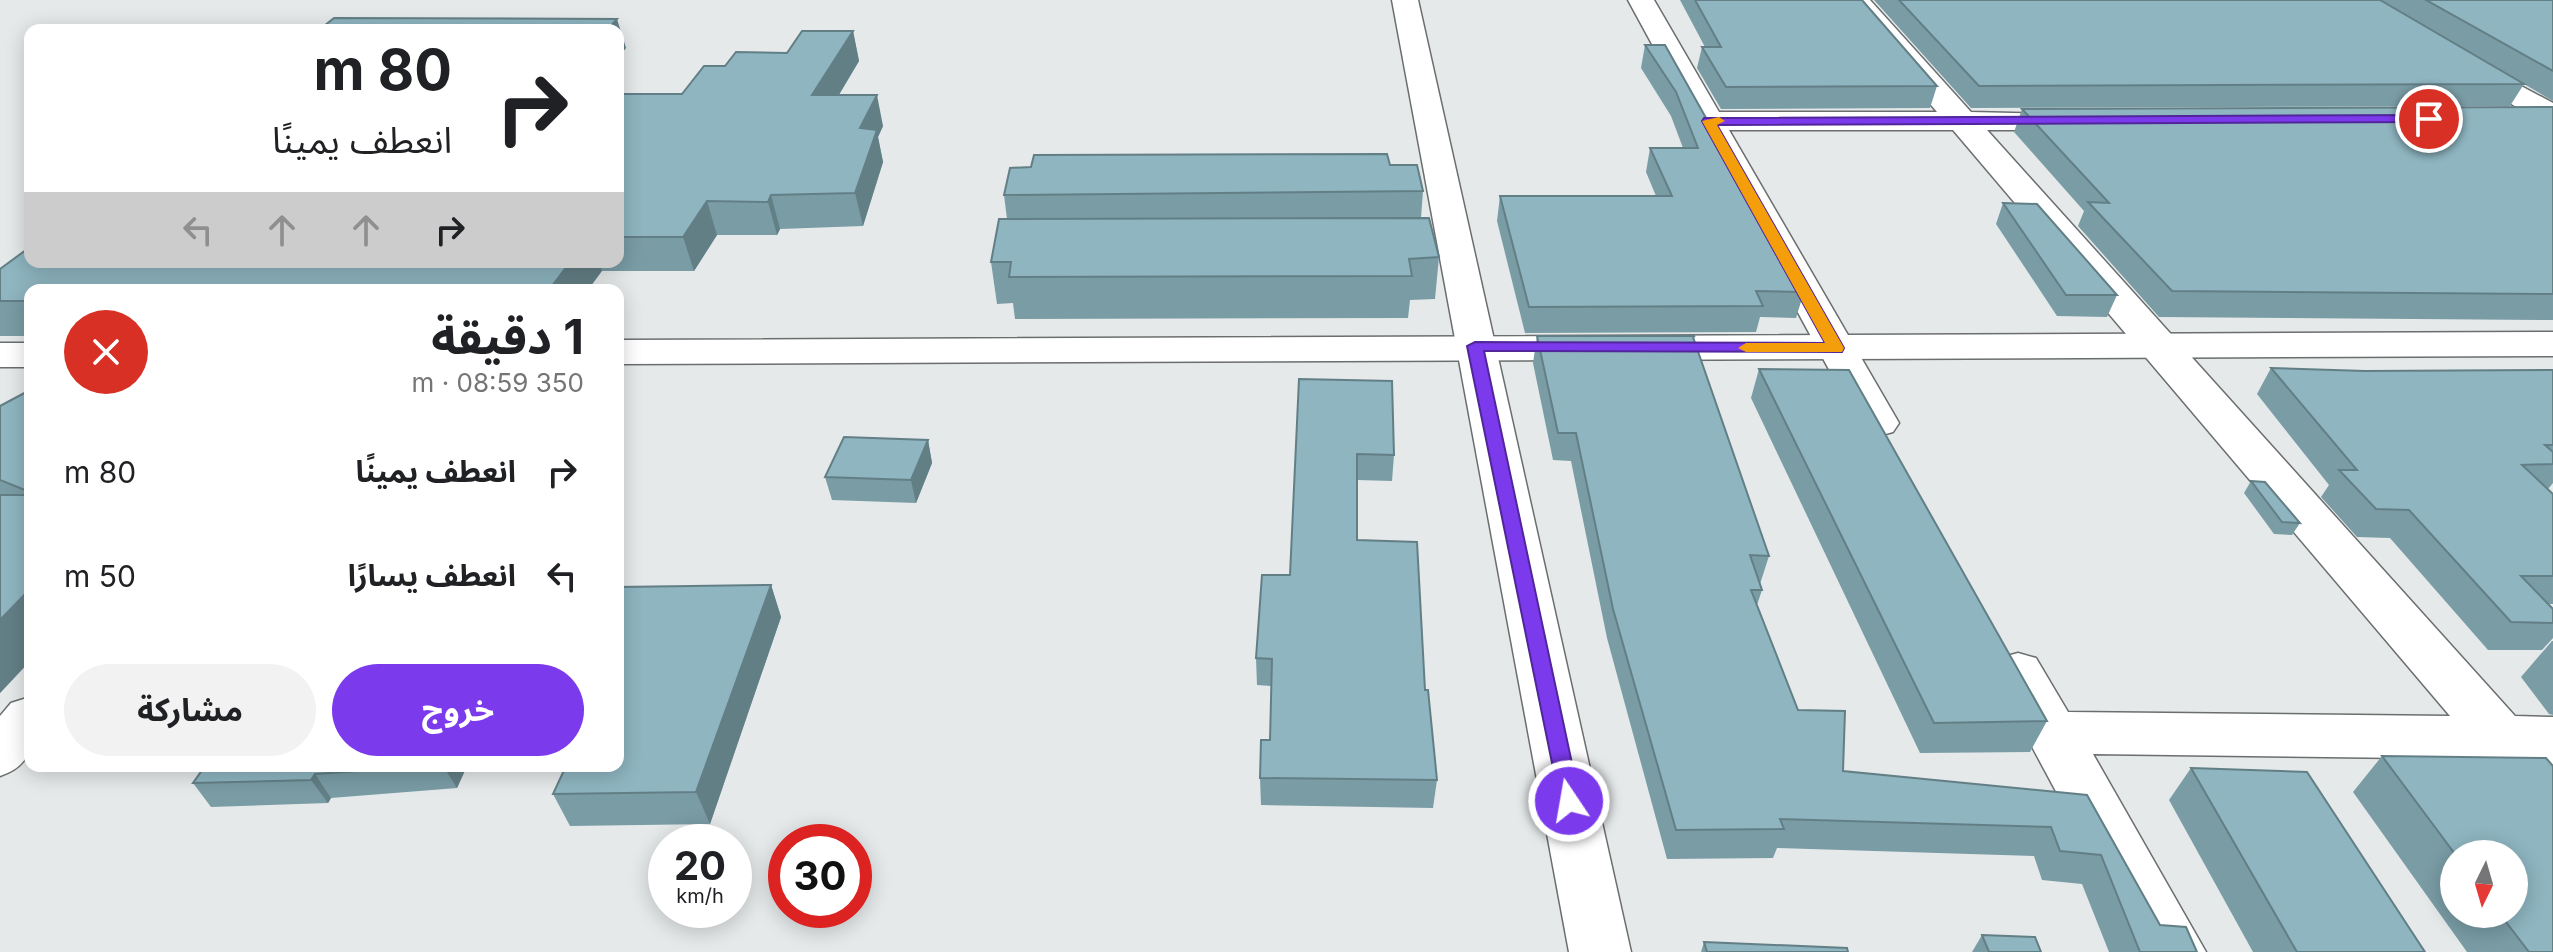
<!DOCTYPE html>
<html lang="ar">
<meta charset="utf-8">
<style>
body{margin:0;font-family:Inter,"Noto Sans Arabic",sans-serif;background:#f2f2f2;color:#202124;direction:rtl;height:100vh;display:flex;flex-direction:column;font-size:30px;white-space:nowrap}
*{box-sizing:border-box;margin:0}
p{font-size:26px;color:#757577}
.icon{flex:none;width:44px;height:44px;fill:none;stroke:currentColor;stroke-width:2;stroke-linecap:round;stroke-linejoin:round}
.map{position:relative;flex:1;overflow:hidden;direction:ltr}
.drawer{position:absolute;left:24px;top:284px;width:600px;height:488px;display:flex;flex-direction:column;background:#fff;border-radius:16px;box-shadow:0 4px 20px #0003;direction:rtl}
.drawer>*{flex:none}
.hud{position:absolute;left:24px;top:24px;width:600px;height:244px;border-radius:16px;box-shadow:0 4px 20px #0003;direction:rtl;background:#fff;color:#202124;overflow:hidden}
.needle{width:52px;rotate:185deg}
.controls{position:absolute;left:2440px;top:840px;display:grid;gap:16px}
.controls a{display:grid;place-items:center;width:88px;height:88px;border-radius:50%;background:#fff;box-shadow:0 4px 20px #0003;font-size:40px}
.speed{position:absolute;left:648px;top:824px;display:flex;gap:16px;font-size:40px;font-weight:700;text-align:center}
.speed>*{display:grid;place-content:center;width:104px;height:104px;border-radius:50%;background:#fff;box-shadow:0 4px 20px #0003;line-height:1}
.speed small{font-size:20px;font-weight:400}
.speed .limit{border:12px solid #d22;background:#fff;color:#111}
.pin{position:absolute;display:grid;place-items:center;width:68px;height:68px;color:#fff;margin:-34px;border:4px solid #fff;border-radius:50%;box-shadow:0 2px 8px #0007}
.me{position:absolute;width:88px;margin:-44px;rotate:348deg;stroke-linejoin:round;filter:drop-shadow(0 0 6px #0008)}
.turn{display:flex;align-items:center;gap:28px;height:168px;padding:0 40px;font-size:36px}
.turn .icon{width:104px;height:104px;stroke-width:2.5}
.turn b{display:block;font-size:56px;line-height:68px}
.lanes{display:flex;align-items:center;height:76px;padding:0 40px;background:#0003;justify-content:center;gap:40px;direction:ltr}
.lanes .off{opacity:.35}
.round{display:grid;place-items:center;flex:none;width:84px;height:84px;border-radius:42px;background:#f2f2f2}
.head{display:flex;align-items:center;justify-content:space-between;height:136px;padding:0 40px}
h1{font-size:48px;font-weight:700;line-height:60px}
.button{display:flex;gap:16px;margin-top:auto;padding:16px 40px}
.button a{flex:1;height:92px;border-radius:48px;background:#7c3aed;color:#fff;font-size:32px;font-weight:700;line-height:92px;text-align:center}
.button a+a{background:#f2f2f2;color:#202124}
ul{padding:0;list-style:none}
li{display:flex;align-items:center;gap:24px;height:104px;padding:0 40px}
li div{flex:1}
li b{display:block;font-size:30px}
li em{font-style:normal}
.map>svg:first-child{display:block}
</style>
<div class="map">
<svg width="2553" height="952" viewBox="0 0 2553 952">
<rect width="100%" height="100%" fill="#e5e9ea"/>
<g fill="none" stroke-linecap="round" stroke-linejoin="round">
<defs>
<g id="minor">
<polygon points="1392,0 1418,0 1631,952 1569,952"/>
<polygon points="1628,0 1654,0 1719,112 1937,112 1843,0 1870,0 1971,112 2089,115 2093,121 2089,127 2078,130 1987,130 2515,716 2553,717 2553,820 2533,813 2487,759 2093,754 2206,952 2142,952 1992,672 2000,658 2018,653 2036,658 2068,712 2450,716 1953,130 1729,130 1899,423 1893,432 1878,436 1863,432"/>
<path d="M30,697C30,734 41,762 0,776V716L11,703Z"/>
</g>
<g id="major">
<polygon points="2465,56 2553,103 2553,125 2542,122 2455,71 2451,65 2455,59"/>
<polygon points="2553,332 2553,356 618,364 618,340"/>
<rect x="0" y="343" width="30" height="24"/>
</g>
</defs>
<!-- minor casing -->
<use href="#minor" stroke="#6b6e6f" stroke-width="3"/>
<!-- major casing -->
<use href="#major" stroke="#6b6e6f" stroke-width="3"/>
<!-- minor -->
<use href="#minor" fill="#fff" fill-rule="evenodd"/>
<!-- major -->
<use href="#major" fill="#fff" fill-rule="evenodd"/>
</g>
<!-- wall -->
<g fill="#7a9ca5" fill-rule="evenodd">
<polygon points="1680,0 1862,0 1937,86 1930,108 1721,109 1697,68 1702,47 1705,47"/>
<polygon points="1874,0 2553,0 2553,101 2524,84 2510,106 1971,108"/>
<polygon points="853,31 859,61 839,95 883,126 878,137 883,162 863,226 780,229 777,235 717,235 694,271 602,271 30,290 30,336 0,336 0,269 30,262 618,262 618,94 682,94 725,66 787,53"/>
<polygon points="1645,45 1804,292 1796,318 1760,317 1756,332 1525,333 1497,221 1500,196 1656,196 1646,172 1650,148 1683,148 1671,116 1641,68"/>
<polygon points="2553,107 2553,320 2159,317 2078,226 2084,211 2014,132 2022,109"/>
<polygon points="1390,165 1423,191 1421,218 1439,257 1435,299 1410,300 1408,318 1015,319 1013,303 997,304 991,262 1007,219 1004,195"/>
<polygon points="2003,203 2117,295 2107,317 2057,316 1996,224"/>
<polygon points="1537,336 1694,341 1769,556 1760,584 1762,590 1757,605 1798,710 1843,771 2087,795 2160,925 2197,952 2109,952 2082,884 2042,880 2034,856 1777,848 1773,858 1667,859 1607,638 1571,461 1553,460 1533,363"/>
<polygon points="2271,368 2365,371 2553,370 2553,483 2548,489 2553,494 2553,604 2548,604 2553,609 2553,638 2542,650 2488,650 2390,538 2357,537 2321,497 2329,485 2257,394"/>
<polygon points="1759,369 2047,721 2030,752 1920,753 1751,398"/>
<polygon points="1299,379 1394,455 1392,481 1357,480 1357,540 1425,690 1437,780 1433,808 1261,805 1260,778 1270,740 1271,686 1257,685 1256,658 1290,575"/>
<polygon points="30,390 30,661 0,693 0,406"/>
<polygon points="928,440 932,463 916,503 832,500 825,477"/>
<polygon points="2251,481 2300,523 2292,535 2274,534 2244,493"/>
<polygon points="771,585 781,617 710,824 570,826 553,794"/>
<polygon points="2552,641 2553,641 2553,715 2549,714 2521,677"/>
<path d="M2382,756L2546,758L2553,766V952H2467L2353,792ZM2454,854H2514V914H2454Z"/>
<polygon points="205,766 467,766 457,788 331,798 328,803 211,807 193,783"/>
<polygon points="2191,768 2425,952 2253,952 2169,800"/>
<polygon points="1982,935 2041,952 1972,952"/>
<polygon points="1704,942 1848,952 1701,952"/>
</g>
<!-- shaded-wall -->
<g fill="#637f86">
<polygon points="617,19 626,48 618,58 618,30 607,30"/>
<polygon points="853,31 859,61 820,126 812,95"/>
<polygon points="877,95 883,126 878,137 883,162 863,226 855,193 860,128"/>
<polygon points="771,195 780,229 777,235 768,202"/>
<polygon points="707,201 717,235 694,271 683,237"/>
<polygon points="570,262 599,262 602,271 588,290 549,290"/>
<polygon points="928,440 932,463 916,503 911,480"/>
<polygon points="771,585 781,617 710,824 696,792"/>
<polygon points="30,589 30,661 0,693 0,620"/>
<polygon points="443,766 467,766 457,788"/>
<polygon points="315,774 331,798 328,803 311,780"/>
</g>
<!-- building -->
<g fill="#8eb5c0" stroke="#637f86" stroke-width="2">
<polygon points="1695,0 1862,0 1937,86 1726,87 1702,47 1721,47"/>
<polygon points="1899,0 2380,0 2524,84 1979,86"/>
<polygon points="2426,0 2553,0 2553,71"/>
<polygon points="334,18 617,19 607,30 319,30"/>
<polygon points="802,31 853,31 812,95 877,95 860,128 877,130 855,193 771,195 768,202 707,201 683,237 618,237 618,94 682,94 704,66 725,66 736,52 787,53"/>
<polygon points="1645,45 1665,45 1804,292 1756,291 1763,306 1529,307 1500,196 1672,196 1650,148 1698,148 1676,92"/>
<polygon points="2553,107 2553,294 2172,291 2088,202 2109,203 2022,109"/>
<polygon points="1387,154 1390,165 1417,165 1423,191 1004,195 1010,168 1031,167 1034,155"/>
<polygon points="2003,203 2037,204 2117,295 2066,295"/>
<polygon points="1429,218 1439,257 1409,259 1412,276 1009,277 1011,262 991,262 999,219"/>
<polygon points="30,247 30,262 570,262 549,290 30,290 30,301 0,301 0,269"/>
<polygon points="1537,336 1695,336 1693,337 1769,556 1750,555 1762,590 1751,590 1798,710 1845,711 1843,771 2087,795 2160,925 2186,927 2197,952 2140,952 2101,855 2060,851 2051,827 1780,819 1784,829 1676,830 1613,609 1576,433 1558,433"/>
<polygon points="2271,368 2365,371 2553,370 2553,445 2545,445 2553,452 2553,464 2522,465 2553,494 2553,576 2521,576 2553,609 2553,623 2511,622 2409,510 2376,509 2339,470 2357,470"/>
<polygon points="1759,369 1849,370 2047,721 1934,723"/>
<polygon points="1299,379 1392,381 1394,455 1357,454 1357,540 1417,542 1425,690 1428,690 1437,780 1260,778 1261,740 1270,740 1272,659 1256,658 1262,575 1290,575"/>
<polygon points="30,390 30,492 0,480 0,406"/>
<polygon points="844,437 928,440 911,480 825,477"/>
<polygon points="2251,481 2265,482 2300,523 2282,522"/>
<polygon points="0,495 30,495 30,589 0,620"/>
<polygon points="771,585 696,792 553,794 566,766 618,766 618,587"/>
<polygon points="2382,756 2546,758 2553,766 2553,952 2529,952 2500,914 2514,914 2514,854 2455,854"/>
<polygon points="205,766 429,766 315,774 311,780 193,783"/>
<polygon points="2191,768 2307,772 2425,952 2297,952"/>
<polygon points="1982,935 2035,937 2041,952 1989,952"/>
<polygon points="1704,942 1847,948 1848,952 1707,952"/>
</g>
<!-- route -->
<polygon fill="#7c3aed" stroke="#51269a" stroke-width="2" points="2429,115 2435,119 2433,122 1717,125 1844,348 1842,352 1484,351 1580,801 1577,807 1569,810 1561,807 1467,346 1475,342 1825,343 1702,121 1704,118"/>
<!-- slow -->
<polygon fill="#f59e0b" points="1719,117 1725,121 1717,125 1844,348 1842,352 1746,352 1738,348 1746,343 1825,343 1702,121"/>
</svg>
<div class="controls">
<a><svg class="needle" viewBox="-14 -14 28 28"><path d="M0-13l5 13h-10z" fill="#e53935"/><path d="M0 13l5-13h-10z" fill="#757577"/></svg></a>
</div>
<div class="speed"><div>20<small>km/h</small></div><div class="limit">30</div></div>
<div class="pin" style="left:2429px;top:119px;background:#d93025"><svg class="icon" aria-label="arrive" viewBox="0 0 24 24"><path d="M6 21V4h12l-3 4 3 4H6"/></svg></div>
<svg class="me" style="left:1569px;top:801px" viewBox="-20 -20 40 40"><circle r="17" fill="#7c3aed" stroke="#fff" stroke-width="3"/><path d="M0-11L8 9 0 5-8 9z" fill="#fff"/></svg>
<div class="hud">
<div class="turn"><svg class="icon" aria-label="right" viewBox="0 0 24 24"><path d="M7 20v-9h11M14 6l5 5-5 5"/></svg><div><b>80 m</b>انعطف يمينًا</div></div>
<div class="lanes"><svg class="icon off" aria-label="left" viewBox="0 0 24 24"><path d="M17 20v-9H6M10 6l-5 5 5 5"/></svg><svg class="icon off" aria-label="ahead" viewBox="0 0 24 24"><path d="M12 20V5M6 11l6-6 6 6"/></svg><svg class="icon off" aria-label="ahead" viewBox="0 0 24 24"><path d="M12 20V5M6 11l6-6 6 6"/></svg><svg class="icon" aria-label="right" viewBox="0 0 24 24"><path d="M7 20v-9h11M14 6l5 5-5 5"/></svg></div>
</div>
<section class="drawer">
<div class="head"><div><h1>1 دقيقة</h1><p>350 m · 08:59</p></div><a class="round" style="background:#d93025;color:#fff"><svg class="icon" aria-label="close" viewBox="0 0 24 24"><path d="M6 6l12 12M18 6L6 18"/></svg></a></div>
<ul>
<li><svg class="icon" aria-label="right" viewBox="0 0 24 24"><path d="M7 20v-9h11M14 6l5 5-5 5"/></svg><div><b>انعطف يمينًا</b></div><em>80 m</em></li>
<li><svg class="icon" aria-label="left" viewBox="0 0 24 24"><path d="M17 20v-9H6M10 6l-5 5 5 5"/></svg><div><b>انعطف يسارًا</b></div><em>50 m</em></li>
</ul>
<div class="button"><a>خروج</a><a>مشاركة</a></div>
</section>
</div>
